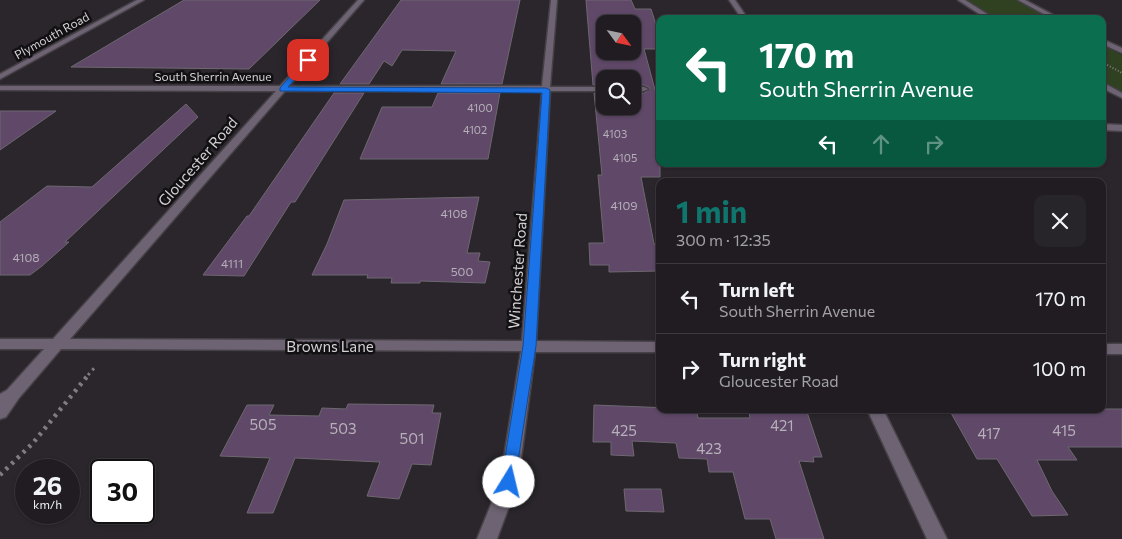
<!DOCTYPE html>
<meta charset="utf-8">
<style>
body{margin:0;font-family:Commissioner,sans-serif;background:#28252a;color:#f1f3f6;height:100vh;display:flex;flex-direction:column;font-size:19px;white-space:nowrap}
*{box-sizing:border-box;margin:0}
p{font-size:16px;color:#a2a1a5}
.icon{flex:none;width:28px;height:28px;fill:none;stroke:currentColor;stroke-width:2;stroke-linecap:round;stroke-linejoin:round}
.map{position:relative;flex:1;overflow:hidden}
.side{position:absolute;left:656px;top:178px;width:450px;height:235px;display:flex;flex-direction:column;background:#201c21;border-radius:10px;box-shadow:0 1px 4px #0004,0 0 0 1px #3d3a3f}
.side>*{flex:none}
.top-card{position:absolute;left:656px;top:15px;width:450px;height:152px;border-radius:10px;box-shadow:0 1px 4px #0004,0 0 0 1px #3d3a3f;background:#0b6e4f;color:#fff;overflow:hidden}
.needle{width:32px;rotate:123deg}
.buttons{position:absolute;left:596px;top:15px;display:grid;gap:10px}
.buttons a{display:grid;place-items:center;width:45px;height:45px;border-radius:10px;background:#201c21;box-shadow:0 1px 4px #0004,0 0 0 1px #3d3a3f;font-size:25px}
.speed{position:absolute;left:15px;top:459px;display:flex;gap:10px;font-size:25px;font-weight:700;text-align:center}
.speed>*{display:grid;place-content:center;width:65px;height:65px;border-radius:50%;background:#201c21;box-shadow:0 1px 4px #0004,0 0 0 1px #3d3a3f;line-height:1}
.speed small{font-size:12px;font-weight:400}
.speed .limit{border:2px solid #111;border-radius:8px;background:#fff;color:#111}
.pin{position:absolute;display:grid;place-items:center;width:42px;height:42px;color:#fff;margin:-21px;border-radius:10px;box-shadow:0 2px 8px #0006}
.me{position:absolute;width:55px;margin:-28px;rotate:9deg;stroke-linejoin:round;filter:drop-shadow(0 0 4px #0008)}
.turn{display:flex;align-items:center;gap:18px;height:105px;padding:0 20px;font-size:22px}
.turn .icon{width:65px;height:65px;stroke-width:2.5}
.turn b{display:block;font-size:35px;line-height:42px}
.lanes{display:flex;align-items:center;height:48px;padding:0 20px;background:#0003;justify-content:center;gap:25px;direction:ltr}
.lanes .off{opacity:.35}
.round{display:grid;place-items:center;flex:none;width:52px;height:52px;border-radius:10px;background:#28252a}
.overview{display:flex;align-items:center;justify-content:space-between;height:85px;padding:0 20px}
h1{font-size:30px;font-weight:700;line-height:38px;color:#0f766e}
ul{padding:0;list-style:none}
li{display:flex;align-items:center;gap:15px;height:70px;padding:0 20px;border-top:1px solid #3d3a3f}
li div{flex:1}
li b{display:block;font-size:19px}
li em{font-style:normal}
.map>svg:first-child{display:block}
</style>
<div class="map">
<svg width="1122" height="539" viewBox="0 0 1122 539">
<rect width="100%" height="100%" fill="#2a262c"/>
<!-- green -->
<g fill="#304122">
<polygon points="965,0 1016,0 1052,19 997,19"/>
<polygon points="1102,45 1122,55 1122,92 1103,81"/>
</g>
<!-- building -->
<g fill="#5f4868" stroke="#6e6870" fill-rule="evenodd">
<polygon points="184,0 320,0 249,69 71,67"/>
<polygon points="401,0 520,0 502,84 441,84 456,51 402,50 392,66 384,61 369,84 340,84"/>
<path d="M586,0H631L635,9H651L660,37V49H644L660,108V177H641L654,244H660V271L609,272V265H590L589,243H604L598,175H602L594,93H605V106H632V93H645L650,88L644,85H632V79H605V85H593ZM605,24H632V51H605Z"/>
<polygon points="334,93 364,93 295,202 291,202 244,276 203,275 247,216 249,216"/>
<polygon points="438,93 500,93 488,159 360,159 382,107 432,107"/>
<polygon points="186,104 198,117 65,242 69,242 42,266 30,275 0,275 0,222 47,186 92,187"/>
<polygon points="0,111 56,111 0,150"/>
<polygon points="479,197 467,253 480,253 478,261 490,262 485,283 420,281 420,283 391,283 392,278 367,278 368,275 312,275 327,244 344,200"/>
<polygon points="348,404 434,405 432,413 441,413 431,465 412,464 399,499 367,496 380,462 295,458 273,513 247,513 270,458 220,456 247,405 274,405 269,415 319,416 322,408 346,409"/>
<polygon points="594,405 696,409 698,418 750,418 749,412 807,412 822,457 813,457 814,462 799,461 824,539 776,539 770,519 745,519 733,472 709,472 707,459 679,458 676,443 632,441 634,456 611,455 611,442 593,442"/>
<polygon points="974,409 1122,409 1122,447 1068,447 1077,460 1037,460 1052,491 1068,515 1032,516 997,459 977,459 951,413 977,413"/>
<polygon points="624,489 661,489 664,512 626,511"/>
</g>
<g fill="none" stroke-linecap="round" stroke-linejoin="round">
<defs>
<g id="minor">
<polygon points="137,0 144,0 0,79 0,74"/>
<path d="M358,0H364L289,86H542L551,0H557L550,87H605V91H550L536,341L660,342V352H535L518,482L497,539H477L500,482L521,351L61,349L19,398L6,417L0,419V394L7,390L44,349H0V339H53L276,91L0,90V86H280ZM285,91H542L522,341L70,339Z"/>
<polygon points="729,0 735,0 748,19 742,19"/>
<polygon points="958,0 965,0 995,19 987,19"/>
<polygon points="1018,0 1025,0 1061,19 1053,19"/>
<polygon points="1102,39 1122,48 1122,53 1102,44"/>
<polygon points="1102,82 1122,93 1122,98 1102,88"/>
<polygon points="632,87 644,87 648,89 644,91 632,91"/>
<polygon points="1102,124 1122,125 1122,131 1102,130"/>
<rect x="1102" y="344" width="20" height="10"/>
<polygon points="867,409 883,409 947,539 927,539"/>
</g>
</defs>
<!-- minor casing -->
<use href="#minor" stroke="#454147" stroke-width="3"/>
<!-- path-far2 -->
<polyline stroke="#807c81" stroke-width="2" stroke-dasharray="1 2" stroke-linecap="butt" points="1102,62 1122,73"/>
<!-- path-far1 -->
<polyline stroke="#807c81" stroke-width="3" stroke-dasharray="2.5 4" stroke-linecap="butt" points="88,375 96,366"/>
<!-- path -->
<polyline stroke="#807c81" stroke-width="4.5" stroke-dasharray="3 5" stroke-linecap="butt" points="0,475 33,443 89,374"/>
<!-- minor -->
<use href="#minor" fill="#6e6372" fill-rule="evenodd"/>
</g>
<!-- route -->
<polygon fill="#1a73e8" stroke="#114b97" points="306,58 312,60 288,87 546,88 550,90 536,346 514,487 509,489 503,487 501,482 523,346 542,93 280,91 280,88"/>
<g text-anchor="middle" stroke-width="5" stroke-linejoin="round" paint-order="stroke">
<!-- far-number labels -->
<g font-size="11" fill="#b7afba">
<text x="480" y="112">4100</text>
<text x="475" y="134">4102</text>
<text x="615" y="138">4103</text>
<text x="625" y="162">4105</text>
</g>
<!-- far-street labels -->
<g font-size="12" fill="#d4d1d5" stroke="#121013">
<text transform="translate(52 36) rotate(-29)" y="4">Plymouth Road</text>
<text x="213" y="81">South Sherrin Avenue</text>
</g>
<!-- number labels -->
<g font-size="12" fill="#b7afba">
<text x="624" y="210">4109</text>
<text x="454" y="218">4108</text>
<text x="26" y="262">4108</text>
<text x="232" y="268">4111</text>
<text x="462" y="276">500</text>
</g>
<!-- street labels -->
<g font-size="15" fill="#d4d1d5" stroke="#121013">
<text transform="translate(198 162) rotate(-49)" y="5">Gloucester Road</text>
<text transform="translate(518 271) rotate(-86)" y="5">Winchester Road</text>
<text x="330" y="352">Browns Lane</text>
</g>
<!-- near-number labels -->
<g font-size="15" fill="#b7afba">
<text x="263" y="430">505</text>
<text x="782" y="431">421</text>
<text x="343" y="434">503</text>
<text x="624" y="436">425</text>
<text x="1064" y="436">415</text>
<text x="989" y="439">417</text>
<text x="412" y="444">501</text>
<text x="709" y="454">423</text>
</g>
</g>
</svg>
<div class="buttons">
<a><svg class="needle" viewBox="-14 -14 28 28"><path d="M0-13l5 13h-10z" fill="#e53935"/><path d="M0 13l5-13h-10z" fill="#a2a1a5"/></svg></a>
<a><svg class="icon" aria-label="search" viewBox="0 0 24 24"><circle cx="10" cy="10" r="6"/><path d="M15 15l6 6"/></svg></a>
</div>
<div class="speed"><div>26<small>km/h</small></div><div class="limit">30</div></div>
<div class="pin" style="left:308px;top:60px;background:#d93025"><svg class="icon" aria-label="arrive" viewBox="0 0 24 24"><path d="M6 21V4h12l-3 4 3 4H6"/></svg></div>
<svg class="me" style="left:509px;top:482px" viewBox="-20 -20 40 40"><circle r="19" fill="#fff"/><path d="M0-13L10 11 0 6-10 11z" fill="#1a73e8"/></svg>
<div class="top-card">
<div class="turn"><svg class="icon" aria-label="left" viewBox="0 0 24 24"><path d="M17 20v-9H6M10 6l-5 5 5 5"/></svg><div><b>170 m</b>South Sherrin Avenue</div></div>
<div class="lanes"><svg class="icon" aria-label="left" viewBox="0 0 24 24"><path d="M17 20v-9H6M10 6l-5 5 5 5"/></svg><svg class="icon off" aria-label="ahead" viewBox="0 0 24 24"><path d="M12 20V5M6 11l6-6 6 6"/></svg><svg class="icon off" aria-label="right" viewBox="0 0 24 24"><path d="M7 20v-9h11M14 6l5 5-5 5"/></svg></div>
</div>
<section class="side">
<div class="overview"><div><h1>1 min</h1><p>300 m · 12:35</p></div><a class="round"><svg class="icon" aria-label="close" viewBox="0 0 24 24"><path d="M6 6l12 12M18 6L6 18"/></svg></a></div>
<ul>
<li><svg class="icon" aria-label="left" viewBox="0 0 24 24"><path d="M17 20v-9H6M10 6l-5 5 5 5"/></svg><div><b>Turn left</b><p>South Sherrin Avenue</p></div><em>170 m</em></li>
<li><svg class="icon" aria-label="right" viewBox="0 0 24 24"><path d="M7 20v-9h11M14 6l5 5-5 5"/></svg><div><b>Turn right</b><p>Gloucester Road</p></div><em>100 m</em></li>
</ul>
</section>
</div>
